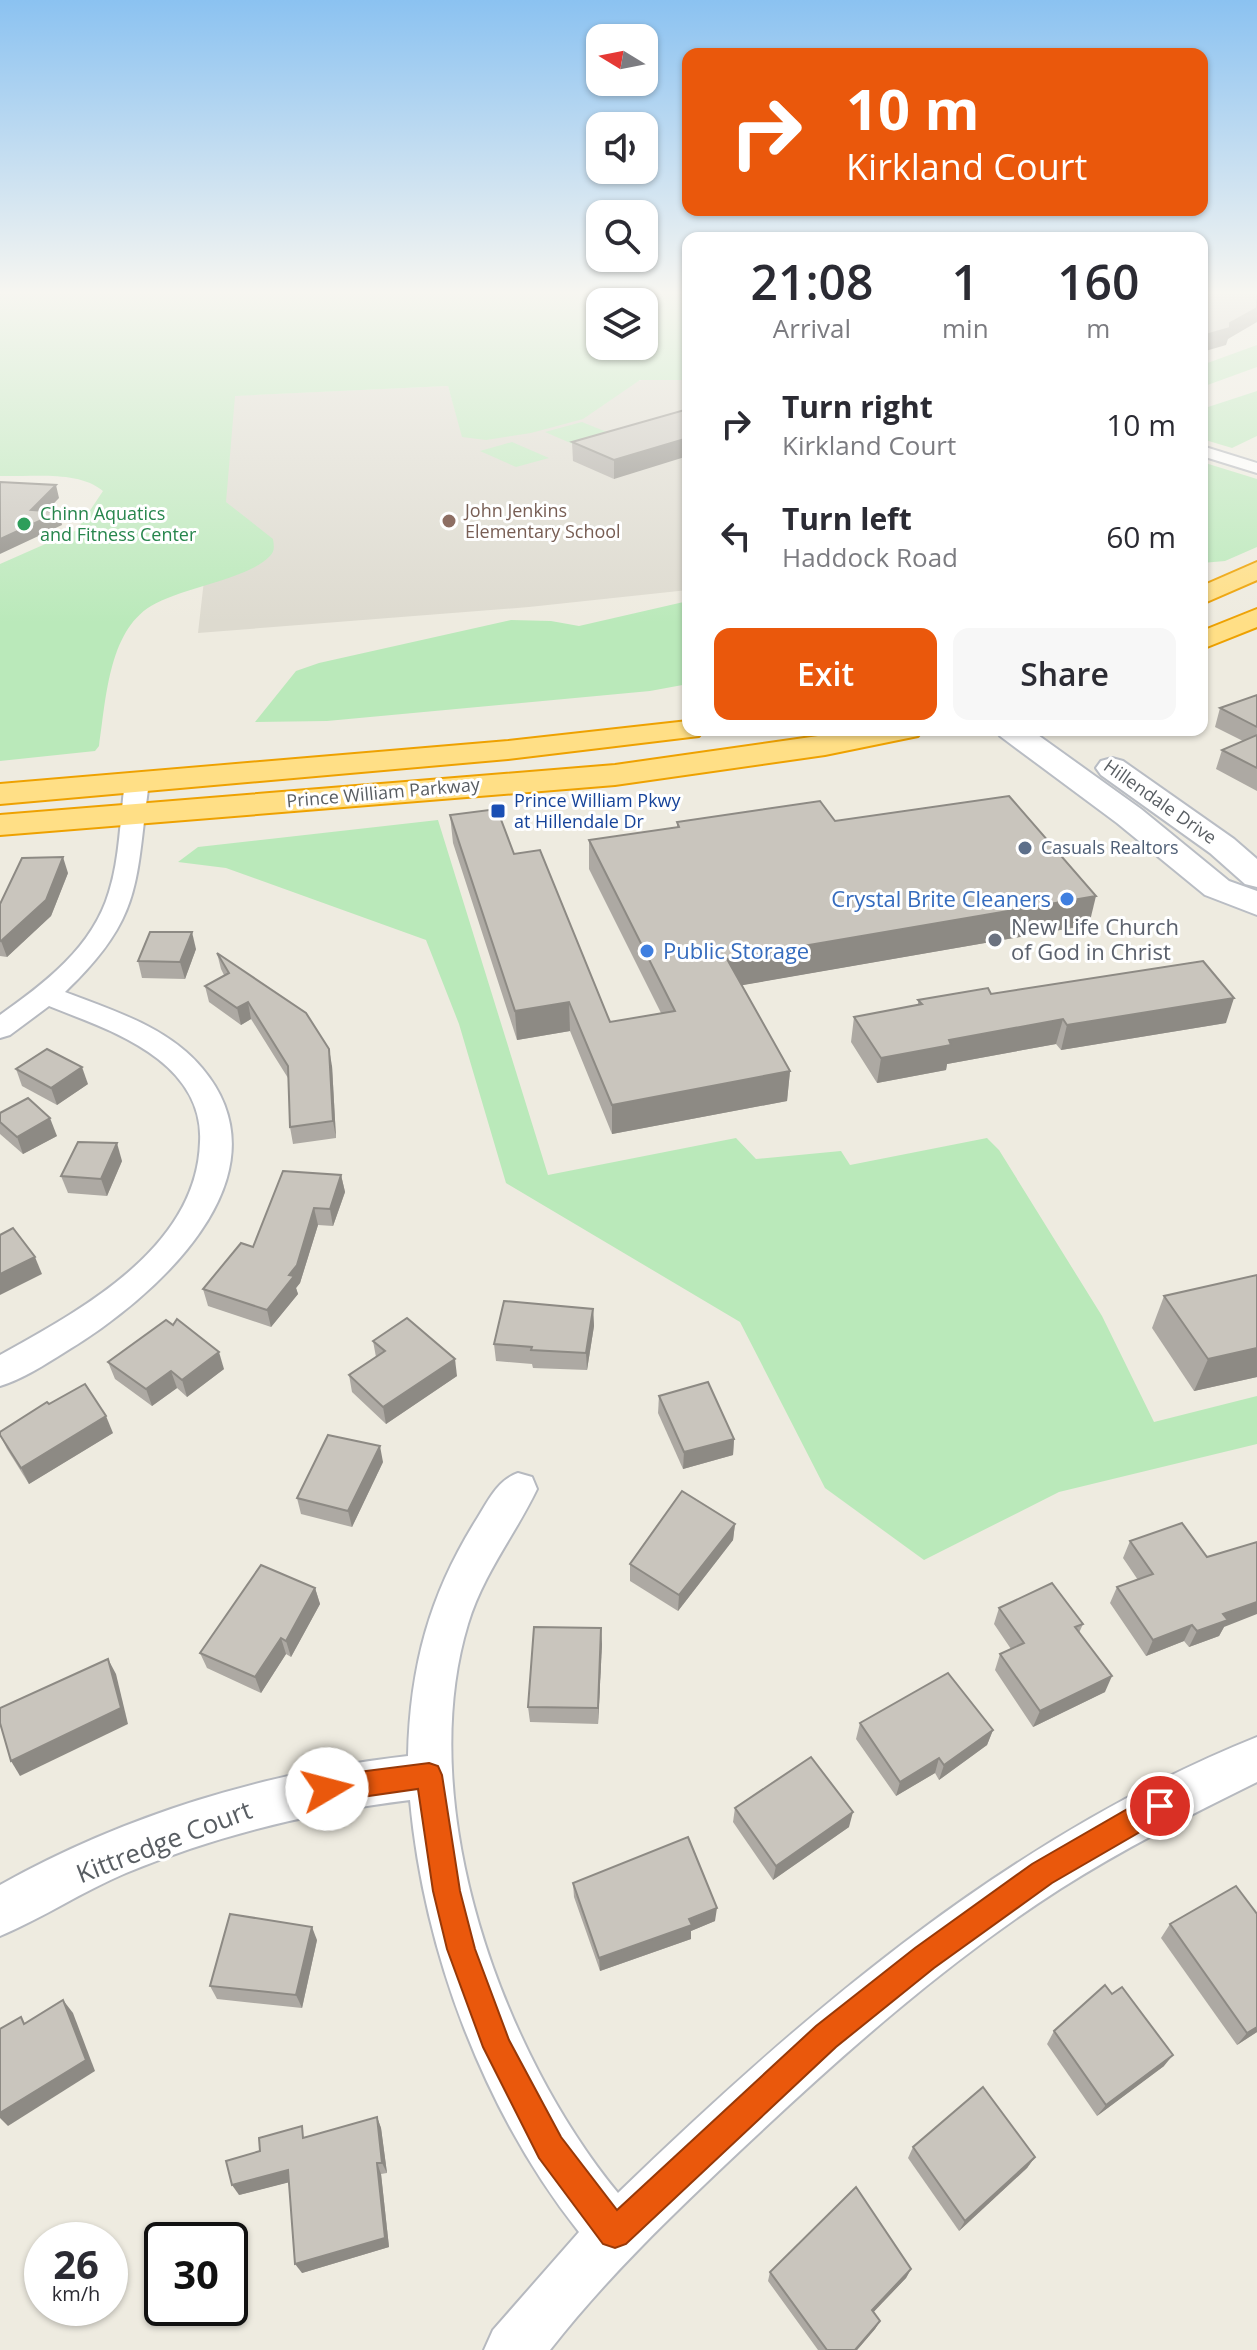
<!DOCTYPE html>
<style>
body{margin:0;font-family:"Open Sans",sans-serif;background:#f7f7f7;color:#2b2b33;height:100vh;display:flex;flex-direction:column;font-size:30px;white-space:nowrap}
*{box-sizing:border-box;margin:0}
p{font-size:26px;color:#7c7c81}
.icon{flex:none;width:44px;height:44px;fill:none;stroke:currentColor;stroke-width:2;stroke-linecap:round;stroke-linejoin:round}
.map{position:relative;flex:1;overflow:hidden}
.panel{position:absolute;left:682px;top:232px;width:526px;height:504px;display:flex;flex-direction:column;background:#fff;border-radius:16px;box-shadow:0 2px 6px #0004}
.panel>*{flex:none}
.hud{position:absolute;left:682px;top:48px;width:526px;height:168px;border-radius:16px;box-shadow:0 2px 6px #0004;background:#ea580c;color:#fff;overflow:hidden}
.needle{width:52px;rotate:280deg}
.tools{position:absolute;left:586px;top:24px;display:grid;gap:16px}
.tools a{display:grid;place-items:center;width:72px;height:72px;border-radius:16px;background:#fff;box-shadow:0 2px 6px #0004;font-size:40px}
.speed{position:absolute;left:24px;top:2222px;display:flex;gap:16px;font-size:40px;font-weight:700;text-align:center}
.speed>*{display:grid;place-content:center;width:104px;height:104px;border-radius:50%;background:#fff;box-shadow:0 2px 6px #0004;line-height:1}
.speed small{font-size:20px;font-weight:400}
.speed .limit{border:4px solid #111;border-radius:12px;background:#fff;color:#111}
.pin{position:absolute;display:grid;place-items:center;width:68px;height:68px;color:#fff;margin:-34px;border:4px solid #fff;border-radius:50%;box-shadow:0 2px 8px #0007}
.me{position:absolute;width:88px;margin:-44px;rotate:82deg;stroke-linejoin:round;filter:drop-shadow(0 0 6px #0008)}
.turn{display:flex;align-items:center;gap:28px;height:168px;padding:0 32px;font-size:36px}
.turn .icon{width:104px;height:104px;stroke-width:2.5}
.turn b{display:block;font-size:56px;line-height:68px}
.eta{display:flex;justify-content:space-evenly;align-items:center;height:136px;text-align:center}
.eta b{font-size:48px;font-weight:600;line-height:56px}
.action{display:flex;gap:16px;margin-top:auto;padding:16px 32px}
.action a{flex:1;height:92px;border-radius:16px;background:#ea580c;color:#fff;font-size:32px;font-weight:600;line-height:92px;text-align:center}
.action a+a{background:#f7f7f7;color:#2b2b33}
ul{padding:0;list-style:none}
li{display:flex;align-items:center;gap:24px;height:112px;padding:0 32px}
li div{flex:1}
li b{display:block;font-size:30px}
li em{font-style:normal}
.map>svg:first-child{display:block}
</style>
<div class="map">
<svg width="1257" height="2350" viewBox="0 0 1257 2350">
<rect width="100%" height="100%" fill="#eeebe0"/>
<!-- education -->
<polygon fill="#dddacf" points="688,366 688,590 529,607 198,633 225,396 448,386 462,434"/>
<!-- green -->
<g fill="#bae9ba" fill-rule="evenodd">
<path d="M0,294H688V380H640L583,419L531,433L486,440L462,437L448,386L235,396L226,502L273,539C274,546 275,551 270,556C249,579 182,587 151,606C108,632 106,701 99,746L95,751L0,761V564L77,530L103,491C79,470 31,477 0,476ZM600,302H644V346H600Z"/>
<polygon points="1257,345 1257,367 1202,387 1202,365"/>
<polygon points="1257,391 1257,436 1232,448 1202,439 1202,409"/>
<polygon points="582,422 619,437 582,448 545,432"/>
<polygon points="512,442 549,458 516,467 480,451"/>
<polygon points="1202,462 1257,479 1257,547 1225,561 1202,563"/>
<polygon points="688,601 688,684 650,691 327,721 255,722 296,671 319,663 511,620 551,621 579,626"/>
<polygon points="438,820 548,1175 736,1138 756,1159 841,1151 850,1165 987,1138 999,1150 1102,1316 1154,1422 1257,1396 1257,1444 1059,1492 924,1560 825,1488 740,1322 506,1183 459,1024 426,940 226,868 178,862 198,847"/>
</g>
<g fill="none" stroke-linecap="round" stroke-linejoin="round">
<defs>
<g id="street">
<polygon points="1202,446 1257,463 1257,473 1202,456"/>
<path d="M137,775L145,777L149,782C135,882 144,917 65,992C114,1011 168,1027 202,1068C294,1177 152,1300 65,1352C44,1365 23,1379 0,1386V1355C81,1310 197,1248 200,1142C202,1108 185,1080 158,1059C126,1034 86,1021 49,1006L10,1035L0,1038V1015C44,984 93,947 109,892C120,857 120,818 125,782L129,777Z"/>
<path d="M518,1473L532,1477L537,1489C515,1535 483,1574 468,1624C413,1805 502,2052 618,2193C807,2010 1011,1836 1257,1737V1782C1190,1815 1123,1849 1060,1889C945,1963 842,2055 742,2149C675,2212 607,2277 550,2350H484L493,2330L579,2232C484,2112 424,1952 410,1800C312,1812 217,1835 126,1873C83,1891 43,1918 0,1936V1885C125,1815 266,1772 408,1756C410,1665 430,1593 478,1517C489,1499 498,1480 518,1473Z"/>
</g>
<g id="secondary">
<polygon points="996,730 1031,730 1141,809 1229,881 1257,891 1257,915 1205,895 1117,823 1000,736"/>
<polygon points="1112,758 1123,761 1234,839 1257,859 1257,887 1245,884 1210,853 1101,775 1096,768 1101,761"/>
</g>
<g id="highway">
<polygon points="1257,562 1257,580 1202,604 1202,586"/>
<polygon points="1257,609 1257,627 1202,649 1202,631"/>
<polygon points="688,721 688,730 703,730 699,736 508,759 0,804 0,784 508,741"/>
<polygon points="860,730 922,730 918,736 825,755 615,785 0,835 0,815 615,765"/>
</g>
</defs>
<!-- street casing -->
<use href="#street" stroke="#b6b9bf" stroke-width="4"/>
<!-- secondary casing -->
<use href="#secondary" stroke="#b9bdc4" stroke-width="4"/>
<!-- highway casing -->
<use href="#highway" stroke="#eea100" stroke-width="4"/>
<!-- street -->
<use href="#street" fill="#fff" fill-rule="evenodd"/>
<!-- secondary -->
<use href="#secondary" fill="#fff" fill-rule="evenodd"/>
<!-- highway -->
<use href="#highway" fill="#ffdf86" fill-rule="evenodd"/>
</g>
<!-- wall -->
<g fill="#ada9a3">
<polygon points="688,409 614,479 573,461 572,442"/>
<polygon points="1257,695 1257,791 1216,769 1222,750 1243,741 1215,727 1220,708"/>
<polygon points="450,815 514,854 610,1022 661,1013 589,869 589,840 677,827 677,822 835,821 1089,925 742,985 790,1071 787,1101 612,1134 570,1031 517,1040 453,843"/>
<polygon points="68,873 51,916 7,957 0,956 0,904"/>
<polygon points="196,949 185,979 142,978 138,961"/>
<polygon points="217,953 332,1066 336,1138 293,1144 290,1127 288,1078 251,1019 241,1025 209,1002 205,986 224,975 221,969"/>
<polygon points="991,994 1226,1023 1061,1050 1056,1044 947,1064 946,1070 877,1083 851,1042 854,1017 918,1005 918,1000"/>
<polygon points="16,1069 88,1084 57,1105 22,1086"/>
<polygon points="0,1113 57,1136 23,1154 0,1134"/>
<polygon points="122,1161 107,1196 68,1193 61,1176"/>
<polygon points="341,1175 345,1192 333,1226 318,1225 300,1283 296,1288 298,1294 271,1327 208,1306 203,1289"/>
<polygon points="1257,1275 1257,1377 1194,1391 1152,1328 1164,1296"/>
<polygon points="593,1309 594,1326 587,1370 533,1368 532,1364 496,1361 494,1344"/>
<polygon points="373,1341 457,1376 386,1424 352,1392 349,1375 376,1357"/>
<polygon points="108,1362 224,1369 187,1397 177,1388 152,1406 115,1379"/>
<polygon points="659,1396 734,1439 733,1455 683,1469 658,1413"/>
<polygon points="113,1433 29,1484 7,1449 0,1435"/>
<polygon points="383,1462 352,1527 301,1514 297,1498"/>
<polygon points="735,1524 733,1540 678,1611 630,1581 630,1564"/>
<polygon points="1130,1541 1224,1627 1219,1636 1189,1647 1184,1641 1146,1656 1110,1603 1117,1587 1138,1580 1123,1558"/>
<polygon points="315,1588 320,1604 291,1657 286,1654 261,1693 207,1668 200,1653"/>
<polygon points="999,1608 1083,1624 1079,1633 1105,1692 1033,1727 995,1670 1000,1654 1011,1649 994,1624"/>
<polygon points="602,1644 598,1724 530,1722 528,1707"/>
<polygon points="860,1723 993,1730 987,1745 939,1780 935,1773 896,1796 856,1739"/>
<polygon points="735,1808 849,1827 773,1880 733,1822"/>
<polygon points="573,1883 715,1921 691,1931 691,1939 600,1971 574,1897"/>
<polygon points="1170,1924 1257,2032 1237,2045 1161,1938"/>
<polygon points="317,1940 302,2008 217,1999 210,1986"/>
<polygon points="1054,2031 1164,2066 1097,2116 1047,2044"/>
<polygon points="377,2117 381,2128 387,2173 381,2174 389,2247 302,2273 289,2182 239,2195 307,2137"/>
<polygon points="913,2147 1035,2157 1027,2168 959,2231 908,2158"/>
<polygon points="911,2269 906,2278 873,2312 880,2321 875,2329 857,2350 818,2350 768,2281 770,2272"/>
</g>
<!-- shaded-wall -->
<g fill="#8d8a84">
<polygon points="1257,308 1257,322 1228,339 1226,345 1202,352 1202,336 1230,323"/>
<polygon points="688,438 688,456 614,479 614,460"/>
<polygon points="56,485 59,498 35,523 59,512 62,525 0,554 0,539"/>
<polygon points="63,857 68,873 51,916 7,957 1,941"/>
<polygon points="1096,896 1089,925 726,988 727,959"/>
<polygon points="192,932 196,949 185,979 180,962"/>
<polygon points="1234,998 1226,1023 1061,1050 1067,1025"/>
<polygon points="248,1002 251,1019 241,1025 237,1008"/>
<polygon points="569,1002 570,1031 517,1040 515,1011"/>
<polygon points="1063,1019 1056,1044 947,1064 946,1070 877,1083 881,1058 949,1040"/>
<polygon points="329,1049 332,1066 336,1138 333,1121"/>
<polygon points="82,1067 88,1084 57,1105 51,1088"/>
<polygon points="790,1071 787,1101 612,1134 612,1105"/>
<polygon points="50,1118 57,1136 23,1154 17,1137"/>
<polygon points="117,1143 122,1161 107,1196 101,1179"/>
<polygon points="341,1175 345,1192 333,1226 330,1209"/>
<polygon points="314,1208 318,1225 300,1283 296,1288 298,1294 271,1327 267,1310 289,1275"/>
<polygon points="35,1257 42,1274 0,1295 0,1274"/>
<polygon points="593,1309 594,1326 587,1370 586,1353"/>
<polygon points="1257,1348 1257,1377 1194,1391 1208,1359"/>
<polygon points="219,1352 224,1369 187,1397 182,1380"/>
<polygon points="455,1359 457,1376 386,1424 383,1407"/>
<polygon points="171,1371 177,1388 152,1406 146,1389"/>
<polygon points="106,1416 113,1433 29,1484 21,1468"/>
<polygon points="734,1439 733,1455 683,1469 684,1452"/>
<polygon points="380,1446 383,1462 352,1527 348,1511"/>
<polygon points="735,1524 733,1540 678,1611 679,1595"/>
<polygon points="315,1588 320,1604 291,1657 286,1641"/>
<polygon points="1257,1602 1257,1614 1224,1627 1219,1636 1189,1647 1197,1631 1223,1614"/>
<polygon points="1192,1625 1184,1641 1146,1656 1153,1640"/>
<polygon points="601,1628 602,1644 598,1724 598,1708"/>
<polygon points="281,1638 286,1654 261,1693 255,1677"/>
<polygon points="108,1659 116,1674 128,1724 20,1776 11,1761"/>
<polygon points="1112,1676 1105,1692 1033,1727 1040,1711"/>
<polygon points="993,1730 987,1745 939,1780 944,1765"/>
<polygon points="939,1758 935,1773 896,1796 900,1782"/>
<polygon points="853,1812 849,1827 773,1880 776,1866"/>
<polygon points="717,1908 715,1921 691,1931 691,1939 600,1971 599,1958"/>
<polygon points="312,1927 317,1940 302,2008 296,1995"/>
<polygon points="63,2000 73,2013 95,2071 8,2126 0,2118 0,2113"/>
<polygon points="1257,2027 1257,2032 1237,2045 1247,2033"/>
<polygon points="1173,2055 1164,2066 1097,2116 1106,2105"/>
<polygon points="377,2117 381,2128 387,2173 382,2163"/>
<polygon points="1035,2157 1027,2168 959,2231 965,2221"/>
<polygon points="377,2163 381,2174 389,2247 302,2273 295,2264"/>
<polygon points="288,2170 294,2181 239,2195 232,2185"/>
<polygon points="911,2269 906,2278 867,2319 872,2310"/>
<polygon points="880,2321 875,2329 857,2350 855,2350"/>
</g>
<!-- building -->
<g fill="#c9c5bd" stroke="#8d8a84" stroke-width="2">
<polygon points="1202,294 1257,294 1257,308 1230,323 1230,328 1202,336"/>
<polygon points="688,409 688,438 614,460 572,442"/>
<polygon points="0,482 56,485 31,510 59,512 0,539"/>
<polygon points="1257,695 1257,727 1220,708"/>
<polygon points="1257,735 1257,768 1222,750"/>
<polygon points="1009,796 1096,896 727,959 790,1071 612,1105 569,1002 515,1011 450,815 497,809 514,854 540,850 610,1022 675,1011 589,840 679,827 677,822 820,801 835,821"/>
<polygon points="63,857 46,900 1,941 0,940 0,904 22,858"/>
<polygon points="150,932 192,932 180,962 138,961"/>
<polygon points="217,953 306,1013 329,1049 333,1121 290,1127 288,1066 248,1002 237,1008 205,986 229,973"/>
<polygon points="1203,961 1234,998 1067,1025 1063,1019 949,1040 951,1045 881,1058 854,1017 922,1004 918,1000 988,988 991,994"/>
<polygon points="47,1049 82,1067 51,1088 16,1069"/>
<polygon points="28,1098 50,1118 17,1137 0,1122 0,1113"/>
<polygon points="78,1142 117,1143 101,1179 61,1176"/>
<polygon points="283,1171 341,1175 330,1209 314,1208 297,1265 289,1275 294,1276 267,1310 203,1289 241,1243 253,1247"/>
<polygon points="13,1228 35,1257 0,1274 0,1235"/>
<polygon points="1257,1275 1257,1348 1208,1359 1164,1296"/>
<polygon points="504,1301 593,1309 586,1353 531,1350 532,1347 494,1344"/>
<polygon points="407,1318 455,1359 383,1407 349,1375 385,1351 373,1341"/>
<polygon points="177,1319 219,1352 182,1380 171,1371 146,1389 108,1362 166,1320 173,1325"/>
<polygon points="708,1382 734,1439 684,1452 659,1396"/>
<polygon points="85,1384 106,1416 21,1468 0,1435 0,1432 47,1402 49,1404"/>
<polygon points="328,1435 380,1446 348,1511 297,1498"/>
<polygon points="682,1491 735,1524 679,1595 630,1564"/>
<polygon points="1182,1523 1207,1557 1257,1542 1257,1602 1223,1614 1228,1620 1197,1631 1192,1625 1153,1640 1117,1587 1153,1574 1130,1541"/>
<polygon points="261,1565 315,1588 286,1641 281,1638 255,1677 200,1653"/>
<polygon points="1052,1583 1083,1624 1075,1627 1112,1676 1040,1711 1000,1654 1024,1643 999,1608"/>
<polygon points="534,1627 601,1628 598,1708 528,1707"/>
<polygon points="108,1659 121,1708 11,1761 0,1723 0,1708"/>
<polygon points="948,1673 993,1730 944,1765 939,1758 900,1782 860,1723"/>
<polygon points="811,1757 853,1812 776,1866 735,1808"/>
<polygon points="688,1837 717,1908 689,1919 692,1925 599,1958 573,1883"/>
<polygon points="1236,1886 1257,1914 1257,2027 1247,2033 1170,1924"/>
<polygon points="230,1914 312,1927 296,1995 210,1986"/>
<polygon points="1105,1985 1112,1994 1122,1987 1173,2055 1106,2105 1054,2031"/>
<polygon points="63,2000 86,2060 0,2113 0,2029 21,2017 24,2024"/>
<polygon points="983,2087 1035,2157 965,2221 913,2147"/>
<polygon points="377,2117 382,2163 377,2163 385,2238 295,2264 288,2170 232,2185 226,2161 260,2151 259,2138 302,2126 303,2138"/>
<polygon points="856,2187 911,2269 872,2310 880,2321 855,2350 827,2350 770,2272"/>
</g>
<!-- sky -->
<linearGradient id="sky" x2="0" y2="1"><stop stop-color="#8bc2f1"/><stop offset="0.47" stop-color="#f7f6f1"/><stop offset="1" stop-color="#f7f6f1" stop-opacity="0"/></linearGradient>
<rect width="1257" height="623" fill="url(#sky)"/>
<!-- route -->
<polygon fill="#ea580c" stroke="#983908" stroke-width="2" points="429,1763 438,1766 442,1775 460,1891 475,1949 509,2040 561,2137 617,2210 816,2026 915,1948 1032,1864 1150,1796 1160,1793 1169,1796 1173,1806 1169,1815 1052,1883 934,1968 836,2047 626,2244 615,2248 603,2244 539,2158 483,2047 447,1949 433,1891 418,1789 327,1802 318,1798 314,1789 318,1780 327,1776"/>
<!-- markers -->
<circle fill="#8d6e63" stroke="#fff" stroke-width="3" cx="449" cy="521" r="8"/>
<circle fill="#2e9e5b" stroke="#fff" stroke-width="3" cx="24" cy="524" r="8"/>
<rect fill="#1a4fb4" stroke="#fff" stroke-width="3" x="490" y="803" width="16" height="16" rx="4"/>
<circle fill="#5c6f8a" stroke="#fff" stroke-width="3" cx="1025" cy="848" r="8"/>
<g fill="#3f7fe0" stroke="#fff" stroke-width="3">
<circle cx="1067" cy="899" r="8"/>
<circle cx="647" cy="951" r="8"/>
</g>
<circle fill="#6b7280" stroke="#fff" stroke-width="3" cx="995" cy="940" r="8"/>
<g text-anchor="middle" stroke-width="6" stroke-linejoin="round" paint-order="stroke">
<!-- far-education labels -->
<g font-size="18" fill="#785e54" stroke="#fff" text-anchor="start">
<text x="465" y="517">John Jenkins<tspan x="465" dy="21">Elementary School</tspan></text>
</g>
<!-- far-leisure labels -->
<g font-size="18" fill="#27864d" stroke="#fff" text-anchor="start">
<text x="40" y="520">Chinn Aquatics<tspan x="40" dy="21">and Fitness Center</tspan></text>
</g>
<!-- far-street labels -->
<g font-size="18" fill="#595e63" stroke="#fff">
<text transform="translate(383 793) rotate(-5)" y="6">Prince William Parkway</text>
<text transform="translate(1160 802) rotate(35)" y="6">Hillendale Drive</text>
</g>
<!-- far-transit labels -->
<g font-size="18" fill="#164399" stroke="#fff" text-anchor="start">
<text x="514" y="807">Prince William Pkwy<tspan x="514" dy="21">at Hillendale Dr</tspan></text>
</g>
<!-- far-service labels -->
<g font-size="18" fill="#4e5e75" stroke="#fff" text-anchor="start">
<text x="1041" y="854">Casuals Realtors</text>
</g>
<!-- shop labels -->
<g font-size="22" fill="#366cbe" stroke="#fff" text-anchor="end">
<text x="1051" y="907">Crystal Brite Cleaners</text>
<text x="663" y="959" text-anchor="start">Public Storage</text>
</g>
<!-- worship labels -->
<g font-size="22" fill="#5b616d" stroke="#fff" text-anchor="start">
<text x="1011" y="935">New Life Church<tspan x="1011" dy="25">of God in Christ</tspan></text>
</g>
<!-- near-street labels -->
<g font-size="26" fill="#595e63" stroke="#fff">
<text transform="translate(164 1842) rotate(-21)" y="9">Kittredge Court</text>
</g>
</g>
</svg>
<div class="tools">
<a><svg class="needle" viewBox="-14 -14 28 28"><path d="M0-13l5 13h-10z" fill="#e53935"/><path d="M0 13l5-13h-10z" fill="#7c7c81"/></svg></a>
<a><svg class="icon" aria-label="sound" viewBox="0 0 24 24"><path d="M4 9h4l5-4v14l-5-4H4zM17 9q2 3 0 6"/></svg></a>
<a><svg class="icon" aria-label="search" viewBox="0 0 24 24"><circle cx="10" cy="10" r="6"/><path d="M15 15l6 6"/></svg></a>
<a><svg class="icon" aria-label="layers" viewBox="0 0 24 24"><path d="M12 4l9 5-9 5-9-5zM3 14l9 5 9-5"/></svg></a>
</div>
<div class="speed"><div>26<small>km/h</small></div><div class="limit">30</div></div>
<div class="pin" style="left:1160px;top:1806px;background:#d93025"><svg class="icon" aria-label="arrive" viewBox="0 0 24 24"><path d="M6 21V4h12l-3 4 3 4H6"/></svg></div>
<svg class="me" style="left:327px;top:1789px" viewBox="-20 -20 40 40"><circle r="19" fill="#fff"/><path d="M0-13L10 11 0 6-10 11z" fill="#ea580c"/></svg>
<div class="hud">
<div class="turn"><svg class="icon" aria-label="right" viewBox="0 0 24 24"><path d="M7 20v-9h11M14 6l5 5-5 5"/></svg><div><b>10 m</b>Kirkland Court</div></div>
</div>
<section class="panel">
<div class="eta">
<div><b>21:08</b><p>Arrival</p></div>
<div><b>1</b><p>min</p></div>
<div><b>160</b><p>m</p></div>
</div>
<ul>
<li><svg class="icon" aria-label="right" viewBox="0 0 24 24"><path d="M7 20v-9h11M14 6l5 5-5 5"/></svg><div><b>Turn right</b><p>Kirkland Court</p></div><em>10 m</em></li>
<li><svg class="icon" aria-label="left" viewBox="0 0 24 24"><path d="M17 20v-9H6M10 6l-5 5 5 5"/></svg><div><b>Turn left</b><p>Haddock Road</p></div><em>60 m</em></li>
</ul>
<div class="action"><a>Exit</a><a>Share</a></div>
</section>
</div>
